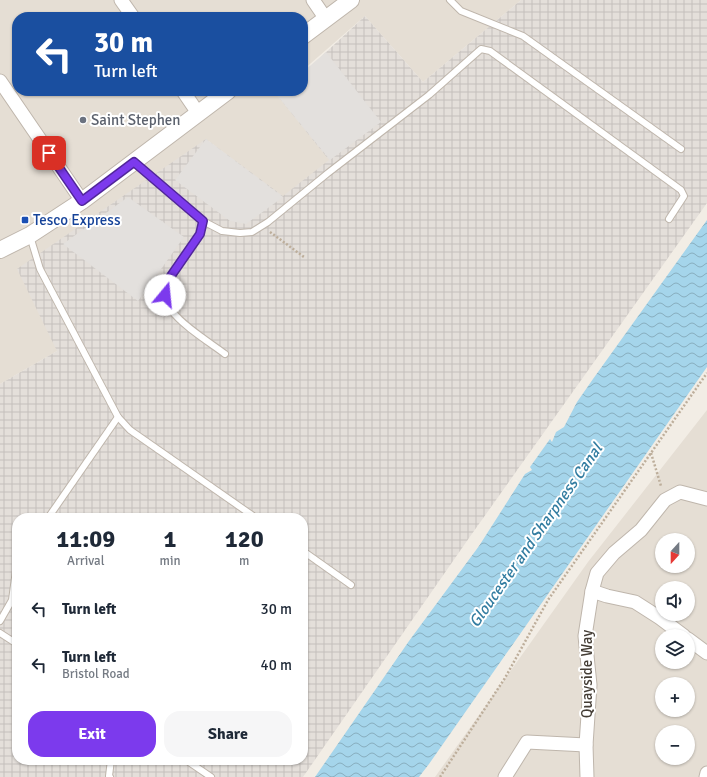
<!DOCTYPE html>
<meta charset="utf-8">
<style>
body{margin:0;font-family:Signika,sans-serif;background:#f6f6f7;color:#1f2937;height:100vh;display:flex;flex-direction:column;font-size:15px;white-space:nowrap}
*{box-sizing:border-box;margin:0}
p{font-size:13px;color:#747a83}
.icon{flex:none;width:22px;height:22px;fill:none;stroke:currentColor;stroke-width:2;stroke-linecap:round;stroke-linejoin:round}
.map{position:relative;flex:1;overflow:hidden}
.side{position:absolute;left:12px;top:513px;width:296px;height:252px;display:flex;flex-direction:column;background:#fff;border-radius:16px;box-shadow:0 1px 3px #0004}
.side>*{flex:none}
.banner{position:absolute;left:12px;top:12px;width:296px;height:84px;border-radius:16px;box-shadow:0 1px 3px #0004;background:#1a4fa0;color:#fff;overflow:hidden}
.needle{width:26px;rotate:201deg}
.tools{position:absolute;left:655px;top:533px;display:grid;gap:8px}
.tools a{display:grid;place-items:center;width:40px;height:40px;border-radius:50%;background:#fff;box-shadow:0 1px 3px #0004;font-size:20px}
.pin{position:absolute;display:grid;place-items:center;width:34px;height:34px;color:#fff;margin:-17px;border-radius:8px;box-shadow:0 2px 6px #0006}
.me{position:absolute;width:44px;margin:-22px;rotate:17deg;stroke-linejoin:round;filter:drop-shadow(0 0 3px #0008)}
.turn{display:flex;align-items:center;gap:14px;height:84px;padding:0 16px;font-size:18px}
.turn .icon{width:52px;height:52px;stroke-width:2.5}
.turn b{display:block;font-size:28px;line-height:34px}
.eta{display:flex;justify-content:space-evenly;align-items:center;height:68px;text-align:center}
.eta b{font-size:24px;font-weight:700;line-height:28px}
.primary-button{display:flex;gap:8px;margin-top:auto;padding:8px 16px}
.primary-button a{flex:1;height:46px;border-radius:16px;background:#7c3aed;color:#fff;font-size:16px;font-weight:700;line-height:46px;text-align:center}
.primary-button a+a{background:#f6f6f7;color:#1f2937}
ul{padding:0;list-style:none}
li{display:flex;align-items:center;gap:12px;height:56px;padding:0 16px}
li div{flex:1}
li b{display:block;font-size:15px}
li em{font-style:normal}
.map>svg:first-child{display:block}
</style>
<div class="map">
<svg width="707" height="777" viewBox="0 0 707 777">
<defs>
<pattern id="industrial-grid" width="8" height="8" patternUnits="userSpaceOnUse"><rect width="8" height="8" fill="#e4dfda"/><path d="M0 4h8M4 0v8" fill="none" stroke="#c5c0bc"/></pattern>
<pattern id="water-waves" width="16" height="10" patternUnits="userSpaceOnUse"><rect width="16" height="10" fill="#a5d5eb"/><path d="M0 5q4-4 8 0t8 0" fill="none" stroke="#88aebf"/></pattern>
</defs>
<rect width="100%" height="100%" fill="#f2ede5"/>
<!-- residential -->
<g fill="#e5ded4" fill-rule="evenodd">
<polygon points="0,0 521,0 423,82 365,16 303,70 303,17 17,17 17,91 280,91 276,94 330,160 283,197 206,139 57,351 0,384"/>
<path d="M707,410V777H435L588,562ZM662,540H688V566H662ZM662,588H688V614H662ZM662,636H688V662H662ZM662,684H688V710H662ZM662,732H688V758H662Z"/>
</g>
<!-- industrial -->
<path fill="url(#industrial-grid)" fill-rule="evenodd" d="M521,0H707V203L469,538L303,777H0V384L57,351L17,269L206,139L283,196L329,160L276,94L303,91L323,55L365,16L423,82ZM17,518H303V760H17Z"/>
<!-- parking -->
<g fill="#e3e0dd">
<polygon points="326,52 381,122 330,160 276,94 280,91 303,91 303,72"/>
<polygon points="206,139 283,197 246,224 230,221 175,180"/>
<polygon points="128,197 184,237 138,301 63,244"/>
</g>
<!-- water -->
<polygon fill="url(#water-waves)" points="707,220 707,367 429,764 419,777 315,777 409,641 479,546 525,474 532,470 530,467 550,439 552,442 556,432 564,427 577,402 593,379"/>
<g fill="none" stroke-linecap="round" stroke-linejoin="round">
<defs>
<g id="service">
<polyline points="450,0 461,11 523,36 681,149"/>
<polyline points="135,163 203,221 222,231 240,233 252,232 268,222 328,173 429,95 481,49 490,51 681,190 684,196 669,219"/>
<path d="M203,221L200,234L164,286C165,294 166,304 171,310C183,326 209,342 225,354"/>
<polyline points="30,236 40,269 118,417 130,430 256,518"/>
<polyline points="48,518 118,417"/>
<polyline points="303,551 351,585"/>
<polyline points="0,621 12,600 17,563"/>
<polyline points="0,633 17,644"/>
<polyline points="186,760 211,777"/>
<polyline points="110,777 109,776 111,760"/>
</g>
<g id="minor">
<polyline points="121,0 133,17"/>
<polyline points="313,0 326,19"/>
<polyline points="0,81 82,201"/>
<polyline points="183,91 198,113"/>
<polyline points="592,591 607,596 635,602 660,618 684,636"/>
<polyline points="688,639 707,653"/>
<polyline points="505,777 527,742 586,745"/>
<polyline points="587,777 586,745 590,685 585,636 592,591 597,573 614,553 641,530 665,500 680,492 707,499"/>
<polyline points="706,777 707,773"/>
</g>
<g id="tertiary">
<polyline points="303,36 351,0"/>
<polyline points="0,250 30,235 82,201 228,91"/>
</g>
</defs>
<!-- service casing -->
<use href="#service" stroke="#bfb6ac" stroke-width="8"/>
<!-- minor casing -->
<use href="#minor" stroke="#bfb6ac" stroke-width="15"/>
<!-- tertiary casing -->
<use href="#tertiary" stroke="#bfb6ac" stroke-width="18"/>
<!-- path -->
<g stroke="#bdae9b" stroke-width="2.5" stroke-dasharray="2 2" stroke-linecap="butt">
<polyline points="270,232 304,257"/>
<polyline points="651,453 661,486"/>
<polyline points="440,777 505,678 548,600 707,373"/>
</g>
<!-- service -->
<use href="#service" stroke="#fff" stroke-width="6"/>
<!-- minor -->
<use href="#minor" stroke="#fff" stroke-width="13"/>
<!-- tertiary -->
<use href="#tertiary" stroke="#fff" stroke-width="16"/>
</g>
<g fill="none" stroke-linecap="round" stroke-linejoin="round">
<defs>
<polyline id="route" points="49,153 82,201 134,162 203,221 200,234 164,286 165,295"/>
</defs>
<!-- route casing -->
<use href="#route" stroke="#51269a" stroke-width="10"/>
<!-- route -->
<use href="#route" stroke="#7c3aed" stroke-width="7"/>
</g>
<!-- markers -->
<circle fill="#6b7280" stroke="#fff" stroke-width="1.5" cx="83" cy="120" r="4"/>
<rect fill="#1a4fb4" stroke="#fff" stroke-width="1.5" x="21" y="216" width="8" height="8" rx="2"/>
<g text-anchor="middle" stroke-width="4" stroke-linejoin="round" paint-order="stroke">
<!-- worship labels -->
<g font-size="15" fill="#5b616d" stroke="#fff" text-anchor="start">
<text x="91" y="125">Saint Stephen</text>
</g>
<!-- transit labels -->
<g font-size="15" fill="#164399" stroke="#fff" text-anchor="start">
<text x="33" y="225">Tesco Express</text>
</g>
<!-- street labels -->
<g font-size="15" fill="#443d35" stroke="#fff">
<text transform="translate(587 674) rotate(-90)" y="5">Quayside Way</text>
</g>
<!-- water labels -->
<g font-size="16" font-style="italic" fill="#337da1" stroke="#fff">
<text transform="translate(535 535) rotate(-55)" y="6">Gloucester and Sharpness Canal</text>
</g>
</g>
</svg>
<div class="tools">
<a><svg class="needle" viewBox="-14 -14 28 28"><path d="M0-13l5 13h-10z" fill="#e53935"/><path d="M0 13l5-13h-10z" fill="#747a83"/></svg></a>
<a><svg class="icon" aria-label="sound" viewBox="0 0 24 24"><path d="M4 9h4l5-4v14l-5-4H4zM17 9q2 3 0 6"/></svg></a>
<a><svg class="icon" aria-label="layers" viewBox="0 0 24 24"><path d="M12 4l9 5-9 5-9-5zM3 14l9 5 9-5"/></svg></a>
<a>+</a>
<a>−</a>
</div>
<div class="pin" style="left:49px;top:153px;background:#d93025"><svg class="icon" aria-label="arrive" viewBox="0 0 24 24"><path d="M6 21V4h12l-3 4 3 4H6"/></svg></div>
<svg class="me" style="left:165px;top:295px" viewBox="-20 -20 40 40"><circle r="19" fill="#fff"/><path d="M0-13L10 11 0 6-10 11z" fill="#7c3aed"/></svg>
<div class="banner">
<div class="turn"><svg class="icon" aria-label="left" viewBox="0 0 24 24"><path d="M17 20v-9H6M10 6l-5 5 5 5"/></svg><div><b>30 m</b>Turn left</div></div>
</div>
<section class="side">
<div class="eta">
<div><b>11:09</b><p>Arrival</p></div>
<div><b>1</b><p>min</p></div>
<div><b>120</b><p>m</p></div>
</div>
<ul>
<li><svg class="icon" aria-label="left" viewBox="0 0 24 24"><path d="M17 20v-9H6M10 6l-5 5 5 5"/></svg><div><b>Turn left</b></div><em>30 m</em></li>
<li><svg class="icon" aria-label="left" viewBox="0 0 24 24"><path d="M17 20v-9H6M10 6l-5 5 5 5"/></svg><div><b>Turn left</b><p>Bristol Road</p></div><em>40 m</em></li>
</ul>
<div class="primary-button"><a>Exit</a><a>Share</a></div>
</section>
</div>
